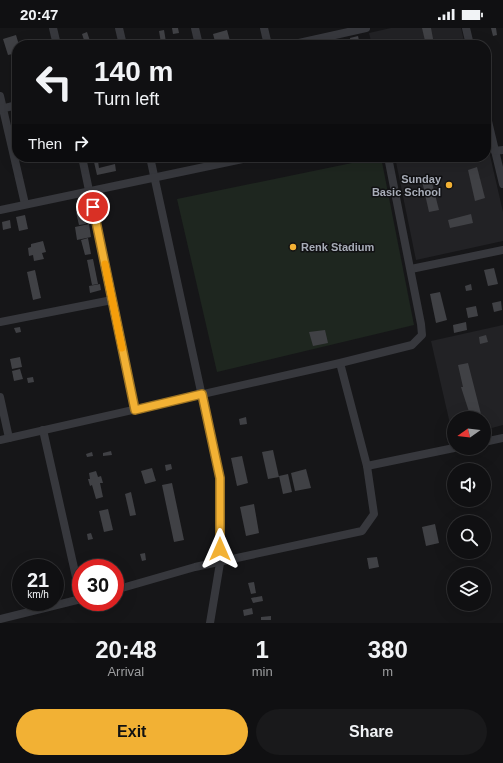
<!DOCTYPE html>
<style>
body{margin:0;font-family:Arial,sans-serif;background:#19191b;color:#f1f3f6;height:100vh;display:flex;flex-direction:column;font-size:15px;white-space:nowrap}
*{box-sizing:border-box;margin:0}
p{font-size:13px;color:#9c9d9f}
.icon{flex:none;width:22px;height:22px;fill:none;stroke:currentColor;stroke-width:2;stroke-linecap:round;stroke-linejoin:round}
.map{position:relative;height:595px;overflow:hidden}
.details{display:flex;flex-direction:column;background:#101012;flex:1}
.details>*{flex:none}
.top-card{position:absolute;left:12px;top:12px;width:479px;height:122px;border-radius:16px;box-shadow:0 4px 16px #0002,0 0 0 1px #303032;background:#101012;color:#f1f3f6;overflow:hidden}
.needle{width:26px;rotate:256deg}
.fabs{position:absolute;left:447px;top:383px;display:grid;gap:8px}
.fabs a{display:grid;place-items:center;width:44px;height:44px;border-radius:50%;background:#101012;box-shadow:0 4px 16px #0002,0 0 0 1px #303032;font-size:20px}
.speed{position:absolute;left:12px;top:531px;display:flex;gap:8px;font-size:20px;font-weight:700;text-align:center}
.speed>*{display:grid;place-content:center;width:52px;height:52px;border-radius:50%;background:#101012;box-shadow:0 4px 16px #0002,0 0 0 1px #303032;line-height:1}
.speed small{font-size:10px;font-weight:400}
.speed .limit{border:6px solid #d22;background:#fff;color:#111}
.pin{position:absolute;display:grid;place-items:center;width:34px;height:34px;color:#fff;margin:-17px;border:2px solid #fff;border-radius:50%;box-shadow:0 1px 4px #0007}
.me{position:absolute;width:44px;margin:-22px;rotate:0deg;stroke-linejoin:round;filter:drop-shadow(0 0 3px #0008)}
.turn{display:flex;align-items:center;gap:14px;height:84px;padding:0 16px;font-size:18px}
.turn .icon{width:52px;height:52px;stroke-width:2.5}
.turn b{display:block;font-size:28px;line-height:34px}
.then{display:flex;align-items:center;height:38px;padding:0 16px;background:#0003;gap:8px;font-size:15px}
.eta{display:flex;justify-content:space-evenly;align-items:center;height:68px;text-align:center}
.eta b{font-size:24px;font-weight:700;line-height:28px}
.button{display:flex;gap:8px;margin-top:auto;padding:8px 16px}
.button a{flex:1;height:46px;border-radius:24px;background:#f2b134;color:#111;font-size:16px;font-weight:700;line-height:46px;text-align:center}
.button a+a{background:#19191b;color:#f1f3f6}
.status{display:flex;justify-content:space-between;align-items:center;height:28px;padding:0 20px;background:#101012;direction:ltr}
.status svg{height:11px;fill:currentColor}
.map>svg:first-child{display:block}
</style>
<div class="status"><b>20:47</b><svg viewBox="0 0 49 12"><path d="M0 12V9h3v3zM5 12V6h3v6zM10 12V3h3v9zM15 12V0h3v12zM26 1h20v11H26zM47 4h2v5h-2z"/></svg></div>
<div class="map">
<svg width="503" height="595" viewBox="0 0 503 595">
<rect width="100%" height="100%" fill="#161618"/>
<!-- built -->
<g fill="#222225">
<polygon points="391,0 461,0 465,17 372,17 369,5"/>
<polygon points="486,110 503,184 503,213 416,232 395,129 486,129"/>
<polygon points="503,297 503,397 484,402 484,390 454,390 453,409 431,313"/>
</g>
<!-- green -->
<polygon fill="#1e261f" points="381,129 414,297 217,344 177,171"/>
<!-- building -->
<g fill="#404145">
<polygon points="172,0 178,0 179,5 173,6"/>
<polygon points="422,0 431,0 434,16 426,17"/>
<polygon points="491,0 496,0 497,7 493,8"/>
<polygon points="164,2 166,14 161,15 159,3"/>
<polygon points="227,2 230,13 216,17 213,6"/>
<polygon points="87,4 90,13 85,15 82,6"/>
<polygon points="16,7 19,17 17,17 17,25 8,27 3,11"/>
<polygon points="358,8 360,17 351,17 350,10"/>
<polygon points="348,13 349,17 339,17 339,15"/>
<polygon points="98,133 99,140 115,136 116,143 97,147 94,134"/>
<polygon points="477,139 485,170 475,173 468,142"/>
<polygon points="431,151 439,182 429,184 422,153"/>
<polygon points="83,183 86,196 79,197 76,184"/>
<polygon points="471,186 473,195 450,200 448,192"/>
<polygon points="25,187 28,201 19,203 16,189"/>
<polygon points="10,192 11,200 3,202 2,194"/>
<polygon points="89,196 91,209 77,212 75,199"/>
<polygon points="88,210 91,226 85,227 81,212"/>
<polygon points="43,213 46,224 42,225 44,231 34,233 33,227 29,228 28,220 31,219 31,216"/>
<polygon points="93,231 98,256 92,257 87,232"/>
<polygon points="494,240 498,256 488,258 484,242"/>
<polygon points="35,242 41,270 33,272 27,244"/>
<polygon points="100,256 101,262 90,265 89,258"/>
<polygon points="471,256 472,262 466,263 465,258"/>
<polygon points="440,264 447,292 436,295 430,266"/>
<polygon points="501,273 502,282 494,284 492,275"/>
<polygon points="476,278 478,288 468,290 466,280"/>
<polygon points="466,294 467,302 454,305 453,297"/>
<polygon points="20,299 21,304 16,305 14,300"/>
<polygon points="325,302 328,315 313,318 309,304"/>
<polygon points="486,307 488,314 480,316 479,309"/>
<polygon points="20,329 22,339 12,341 10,331"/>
<polygon points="468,335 482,390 471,390 461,359 463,359 458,337"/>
<polygon points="20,341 23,351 14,353 12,343"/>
<polygon points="33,349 34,354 28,355 27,350"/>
<polygon points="246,389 247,396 240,397 239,391"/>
<polygon points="273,422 279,449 268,451 262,424"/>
<polygon points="111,423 112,427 103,428 103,425"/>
<polygon points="92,424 93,428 87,429 86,426"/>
<polygon points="242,428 248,455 237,458 231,430"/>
<polygon points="171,436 172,441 166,443 165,437"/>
<polygon points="152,440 156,453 145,456 141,443"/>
<polygon points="306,441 311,460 295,463 291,445"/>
<polygon points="96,443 98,449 101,448 103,455 100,455 103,469 96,471 92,457 90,458 88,451 90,451 89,445"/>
<polygon points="288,446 292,464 283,466 279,448"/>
<polygon points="172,455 184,512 174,514 162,457"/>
<polygon points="131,464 136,487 130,488 125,466"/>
<polygon points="254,476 259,505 246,508 240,479"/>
<polygon points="108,481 113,502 104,504 99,483"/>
<polygon points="435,496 439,515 426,518 422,499"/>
<polygon points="91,505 93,511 88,512 87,506"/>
<polygon points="145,525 146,532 142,533 140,526"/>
<polygon points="377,529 379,539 369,541 367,530"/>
<polygon points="254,554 256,565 251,566 248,555"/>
<polygon points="262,568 263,573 253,575 251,570"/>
<polygon points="252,580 253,586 244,588 243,582"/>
<polygon points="271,588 271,592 261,592 261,589"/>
</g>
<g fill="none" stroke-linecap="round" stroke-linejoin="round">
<!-- street -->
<g stroke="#37383d" stroke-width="8">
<polyline points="53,0 57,17"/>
<polyline points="119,0 123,17"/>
<polyline points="195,0 199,17"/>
<polyline points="264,0 268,17"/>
<polyline points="466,0 470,17"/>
<polyline points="290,17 366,0"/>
<polyline points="0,68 25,176"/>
<polyline points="0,81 17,77"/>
<polyline points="486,85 503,156"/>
<polyline points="495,123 503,122"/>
<polyline points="82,129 135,382"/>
<polyline points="150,129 220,451 220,535 210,595"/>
<polyline points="299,129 306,131 317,129"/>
<polyline points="0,182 252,129"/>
<polyline points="411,241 503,222"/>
<polyline points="0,294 112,272"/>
<polyline points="340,335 367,438"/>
<polyline points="0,369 9,410"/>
<polyline points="43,402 81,571"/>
<polyline points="0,412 340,335 412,317 422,307 421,296 388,129"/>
<polyline points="484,414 503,410"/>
<polyline points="115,562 195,539 362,503 374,486 367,438 454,420"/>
<polyline points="0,591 81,571"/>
</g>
</g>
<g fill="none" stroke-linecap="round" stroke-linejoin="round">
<defs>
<polyline id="route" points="93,179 135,382 202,366 220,450 220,521"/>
</defs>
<!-- route casing -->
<use href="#route" stroke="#9d7322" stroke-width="10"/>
<!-- route -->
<use href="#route" stroke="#f2b134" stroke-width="7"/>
<!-- slow -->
<polyline stroke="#f59e0b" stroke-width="7" points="105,236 122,320"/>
</g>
<!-- markers -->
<g fill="#f2b134" stroke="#111113" stroke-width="1.5">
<circle cx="449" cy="157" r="4"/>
<circle cx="293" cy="219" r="4"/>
</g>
<g text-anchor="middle" stroke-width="3" stroke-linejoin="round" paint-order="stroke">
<!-- poi labels -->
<g font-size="11" font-weight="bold" fill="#a8adb8" stroke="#111113" text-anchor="end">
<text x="441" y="155">Sunday<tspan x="441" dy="13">Basic School</tspan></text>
<text x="301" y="223" text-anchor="start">Renk Stadium</text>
</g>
</g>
</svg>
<div class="fabs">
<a><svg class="needle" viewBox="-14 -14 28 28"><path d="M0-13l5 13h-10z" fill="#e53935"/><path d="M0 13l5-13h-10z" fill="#9c9d9f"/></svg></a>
<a><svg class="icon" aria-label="sound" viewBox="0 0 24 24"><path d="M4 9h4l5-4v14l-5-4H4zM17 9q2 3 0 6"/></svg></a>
<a><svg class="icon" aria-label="search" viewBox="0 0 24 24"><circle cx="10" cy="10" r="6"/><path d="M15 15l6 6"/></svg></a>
<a><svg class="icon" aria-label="layers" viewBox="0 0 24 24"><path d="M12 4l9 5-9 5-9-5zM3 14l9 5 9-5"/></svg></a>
</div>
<div class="speed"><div>21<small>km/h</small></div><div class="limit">30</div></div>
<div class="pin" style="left:93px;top:179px;background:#d93025"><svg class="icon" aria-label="arrive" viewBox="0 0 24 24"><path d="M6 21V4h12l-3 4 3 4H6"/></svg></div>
<svg class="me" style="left:220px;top:521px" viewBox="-20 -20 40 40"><path d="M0-17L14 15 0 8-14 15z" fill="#f2b134" stroke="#fff" stroke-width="4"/></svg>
<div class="top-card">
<div class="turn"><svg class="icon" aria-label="left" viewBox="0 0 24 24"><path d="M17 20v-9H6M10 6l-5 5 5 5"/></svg><div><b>140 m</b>Turn left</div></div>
<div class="then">Then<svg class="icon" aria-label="right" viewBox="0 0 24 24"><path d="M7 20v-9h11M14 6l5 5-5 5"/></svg></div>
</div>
</div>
<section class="details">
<div class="eta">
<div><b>20:48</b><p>Arrival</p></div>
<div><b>1</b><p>min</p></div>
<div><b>380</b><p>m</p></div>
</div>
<div class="button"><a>Exit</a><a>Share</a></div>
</section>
